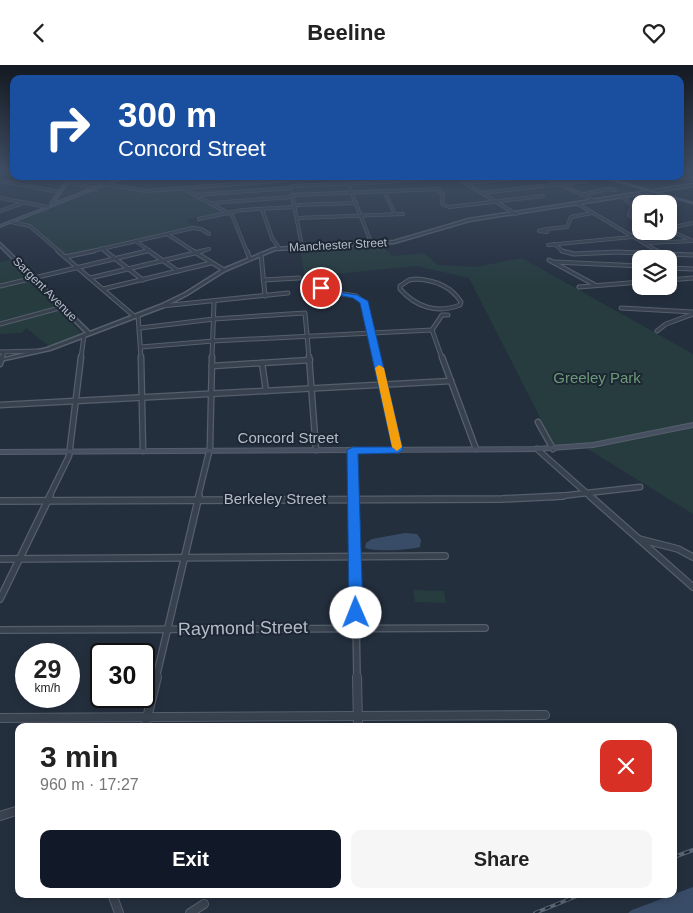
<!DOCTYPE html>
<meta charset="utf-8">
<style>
body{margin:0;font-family:Helvetica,sans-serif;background:#f6f6f6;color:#222;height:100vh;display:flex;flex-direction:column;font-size:19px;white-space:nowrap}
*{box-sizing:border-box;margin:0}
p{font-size:16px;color:#767676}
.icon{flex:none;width:28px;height:28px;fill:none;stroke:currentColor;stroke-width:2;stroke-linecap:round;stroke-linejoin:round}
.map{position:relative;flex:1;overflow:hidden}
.drawer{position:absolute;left:15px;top:658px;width:662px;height:175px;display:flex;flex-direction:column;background:#fff;border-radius:10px;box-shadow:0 2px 8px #0003}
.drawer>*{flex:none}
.hud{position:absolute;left:10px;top:10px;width:674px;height:105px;border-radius:10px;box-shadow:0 2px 8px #0003;background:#1a4fa0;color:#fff;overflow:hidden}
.buttons{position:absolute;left:632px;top:130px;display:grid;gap:10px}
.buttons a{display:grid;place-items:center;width:45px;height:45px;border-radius:10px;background:#fff;box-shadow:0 2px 8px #0003;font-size:25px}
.speed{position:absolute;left:15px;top:578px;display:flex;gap:10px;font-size:25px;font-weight:700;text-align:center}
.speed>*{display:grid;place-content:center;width:65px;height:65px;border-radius:50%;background:#fff;box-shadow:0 2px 8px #0003;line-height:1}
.speed small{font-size:12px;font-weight:400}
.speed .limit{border:2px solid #111;border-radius:8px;background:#fff;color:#111}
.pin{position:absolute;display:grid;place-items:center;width:42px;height:42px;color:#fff;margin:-21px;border:2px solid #fff;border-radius:50%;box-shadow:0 1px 5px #0007}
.me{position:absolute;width:55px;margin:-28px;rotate:359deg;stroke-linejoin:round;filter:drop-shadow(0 0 4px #0008)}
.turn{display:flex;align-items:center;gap:18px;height:105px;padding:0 25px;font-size:22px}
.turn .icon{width:65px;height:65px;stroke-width:2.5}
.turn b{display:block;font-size:35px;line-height:42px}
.round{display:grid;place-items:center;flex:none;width:52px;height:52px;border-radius:10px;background:#f6f6f6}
.summary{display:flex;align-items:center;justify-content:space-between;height:85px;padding:0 25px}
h1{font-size:30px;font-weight:700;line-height:38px}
.primary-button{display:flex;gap:10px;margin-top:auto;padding:10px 25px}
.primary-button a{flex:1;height:58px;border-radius:10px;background:#111827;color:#fff;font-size:20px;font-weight:700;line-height:58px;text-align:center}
.primary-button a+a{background:#f6f6f6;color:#222}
header{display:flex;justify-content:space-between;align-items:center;height:65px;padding:0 25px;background:#fff;font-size:22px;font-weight:700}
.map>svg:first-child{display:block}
</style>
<header><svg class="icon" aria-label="back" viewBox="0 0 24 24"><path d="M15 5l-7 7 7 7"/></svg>Beeline<svg class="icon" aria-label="heart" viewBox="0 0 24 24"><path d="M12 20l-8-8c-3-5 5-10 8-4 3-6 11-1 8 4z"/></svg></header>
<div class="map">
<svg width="693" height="848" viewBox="0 0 693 848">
<rect width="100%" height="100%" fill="#242f3e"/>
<!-- green -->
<g fill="#263c3f">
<polygon points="175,111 236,111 242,114 201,117 202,120 199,120 198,117 176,115 181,113"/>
<polygon points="108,121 143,127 181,123 225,147 186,155 196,162 69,190 66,190 31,159 17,156"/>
<polygon points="381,181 393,191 424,188 438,200 476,202 522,193 693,289 693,449 578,378 554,380 469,213 416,201 305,212 300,183"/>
<polygon points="10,195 81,268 80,270 49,281 26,263 22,268 0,269 0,197"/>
<polygon points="413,525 444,526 446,538 415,537"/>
</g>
<!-- water -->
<g fill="#394c67">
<path d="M405,468L417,469L421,475L420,482C408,485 377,487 365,483L366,478L372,474Z"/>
<polygon points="693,822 693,848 628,848 632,845"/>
</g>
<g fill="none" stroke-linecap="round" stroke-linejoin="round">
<defs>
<g id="minor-far4">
<polyline points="111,111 122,114"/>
<polyline points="345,111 372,180"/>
<polyline points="454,111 516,149"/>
<polyline points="543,111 596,136"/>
<polyline points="680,111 693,114"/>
<polyline points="289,112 318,111"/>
<polyline points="71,113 146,126 290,115"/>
<polyline points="0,116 60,127"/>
<polyline points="68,117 96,124"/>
<polyline points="467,118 535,111"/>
<polyline points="291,121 387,117 445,111"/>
<polyline points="182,123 232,150 247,187"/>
<polyline points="605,124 607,124"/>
<polygon points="607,124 608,124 615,125"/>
<polyline points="438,125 443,129 442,139 449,142 543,131"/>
<polyline points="384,126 395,149"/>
<polyline points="481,128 587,116"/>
<polyline points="197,130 291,123"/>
<polyline points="292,130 439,124 433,124"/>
<polyline points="292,130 302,181"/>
<polyline points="582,130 607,124"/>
<polyline points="622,132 633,140 629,150 641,157"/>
<polyline points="0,133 48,142"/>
<polyline points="211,138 293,132"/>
<polyline points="578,139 659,187"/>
<polyline points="294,140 356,138"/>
<polyline points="633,141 641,143"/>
<polyline points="262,144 272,173 279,183"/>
<polyline points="0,146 23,138"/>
<polyline points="203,153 199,154 242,145 295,142"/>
<polyline points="297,153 403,149"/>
<polyline points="11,157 30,161 60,187"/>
<polyline points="669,163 693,158"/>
<polygon points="546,164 547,167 539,166"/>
<polyline points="546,164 567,162 571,152 592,148"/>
<polyline points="669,165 693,176"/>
<polyline points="167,169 195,187"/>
<polyline points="136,176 151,187"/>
<polyline points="644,178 693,176"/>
<polyline points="554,179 564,187"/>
<polyline points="548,180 632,172"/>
<polyline points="102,183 107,187"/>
<polyline points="88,187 193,163 201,164 209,169"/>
<polyline points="142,187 149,185"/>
<polyline points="198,187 209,184"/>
</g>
<g id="minor-far3">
<polyline points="58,186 134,251"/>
<polyline points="105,186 143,215"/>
<polyline points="149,186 178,206"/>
<polyline points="193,186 224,205"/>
<polyline points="247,186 250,194"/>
<polyline points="562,186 574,189 616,187 693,190"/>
<polyline points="657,186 661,188"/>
<polyline points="261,189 265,231"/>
<polyline points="65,192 94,186"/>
<polyline points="549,195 595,220"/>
<polyline points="554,197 641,201"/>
<polyline points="669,203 693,204"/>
<polyline points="90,213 203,186"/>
<path d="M416,214C434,215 451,221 461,237L460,240C437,249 416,242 400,224V221L409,215Z"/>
<polyline points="263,215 299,213"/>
<polyline points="669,215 693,213"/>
<polyline points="0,221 147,186"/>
<polygon points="330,222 330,227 321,223"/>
<polyline points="579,222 641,217"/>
<polyline points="103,224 211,198"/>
<polyline points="330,227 356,231 365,238 377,293"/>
<polyline points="162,241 288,228"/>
<polyline points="621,243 693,247"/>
<polyline points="138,250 141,293"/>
<polyline points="0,259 63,242"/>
<polyline points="140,263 214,254 305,248 309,293"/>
<polyline points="432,265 442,293"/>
<polyline points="432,265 442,250 448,250"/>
<polyline points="657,266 666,259 693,249"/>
<polyline points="141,282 213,276 432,265"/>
<polyline points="0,287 38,286"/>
<polyline points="2,293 4,287"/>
<polyline points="81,293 84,270"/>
<polyline points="212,293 214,237"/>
</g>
<g id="minor-far2">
<polyline points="141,292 143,386"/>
<polyline points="309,292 316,385"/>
<polyline points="377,292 398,385"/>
<polyline points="442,292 476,384"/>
<polyline points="262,298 266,326"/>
<polyline points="0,299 2,292"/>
<polyline points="212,301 310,295"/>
<polyline points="0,340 451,316"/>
<polyline points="538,357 553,384"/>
<polyline points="537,384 591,432"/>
<polyline points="353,385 354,432"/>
<polyline points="49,432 69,391 81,292"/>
<polyline points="198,432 210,383 212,292"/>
<polyline points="552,432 640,422"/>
</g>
<g id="minor-far1">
<polyline points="354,431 357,613"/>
<polyline points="590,431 693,522"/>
<polyline points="0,436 502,434 563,431"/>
<polyline points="639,474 678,484 693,492"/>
<polyline points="0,494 445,491"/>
<polyline points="0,534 50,431"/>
<polyline points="0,565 485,563"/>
<polyline points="156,613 199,431"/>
</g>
<g id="minor">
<polyline points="357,612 358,661"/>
<polyline points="0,653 545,650"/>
<polyline points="145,661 157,612"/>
<polyline points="0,751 19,745"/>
<polyline points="112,829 119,848"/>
<polyline points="190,848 204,839"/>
</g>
<polygon id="tertiary" points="693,119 693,121 469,156 394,178 275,185 225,206 187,230 164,242 50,285 0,296 0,294 47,283 86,268 0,181 0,178 90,267 160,240 185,228 223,204 274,183 394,176 469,154"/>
<g id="secondary">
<polygon points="70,111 73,111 54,138 124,111 129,111 0,162 0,160 52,140 50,138"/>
<polygon points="693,358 693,362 593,382 537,386 0,389 0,385 537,382 593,378"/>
</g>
<polygon id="primary" points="595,111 602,111 693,137 693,139"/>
</defs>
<!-- minor-far4 casing -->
<use href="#minor-far4" stroke="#565f6c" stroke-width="4"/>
<!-- minor-far3 casing -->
<use href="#minor-far3" stroke="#565f6c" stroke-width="5"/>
<!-- minor-far2 casing -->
<use href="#minor-far2" stroke="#565f6c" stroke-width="7"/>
<!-- minor-far1 casing -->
<use href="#minor-far1" stroke="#565f6c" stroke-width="8"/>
<!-- minor casing -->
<use href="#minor" stroke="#565f6c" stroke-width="10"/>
<!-- tertiary casing -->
<use href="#tertiary" stroke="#565f6c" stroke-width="3"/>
<!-- secondary casing -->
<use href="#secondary" stroke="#565f6c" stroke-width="2"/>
<!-- primary casing -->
<use href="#primary" stroke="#414a57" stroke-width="2"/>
<!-- minor-far4 -->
<use href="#minor-far4" stroke="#38414e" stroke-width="2.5"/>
<!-- minor-far3 -->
<use href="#minor-far3" stroke="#38414e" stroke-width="3"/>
<!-- minor-far2 -->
<use href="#minor-far2" stroke="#38414e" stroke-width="4.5"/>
<!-- minor-far1 -->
<use href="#minor-far1" stroke="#38414e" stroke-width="5.5"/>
<!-- minor -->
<use href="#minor" stroke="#38414e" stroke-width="8"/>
<!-- tertiary -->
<use href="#tertiary" fill="#38414e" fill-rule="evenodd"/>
<!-- secondary -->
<use href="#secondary" fill="#465061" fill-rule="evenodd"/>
<!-- primary -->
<use href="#primary" fill="#56606e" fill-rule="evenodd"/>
<defs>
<polyline id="rail-far1" points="0,105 2,104"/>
<g id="rail">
<polyline points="674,792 693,785"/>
<polyline points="535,848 582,829"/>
</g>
</defs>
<!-- rail-far1 casing -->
<use href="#rail-far1" stroke="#5a6575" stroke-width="2.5"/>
<!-- rail casing -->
<use href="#rail" stroke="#5a6575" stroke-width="4"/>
<!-- rail-far1 -->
<use href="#rail-far1" stroke="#1d2633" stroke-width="1" stroke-dasharray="2" stroke-linecap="butt"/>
<!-- rail -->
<use href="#rail" stroke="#1d2633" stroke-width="2" stroke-dasharray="5.5" stroke-linecap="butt"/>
</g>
<!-- sky -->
<linearGradient id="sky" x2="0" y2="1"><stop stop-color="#141a22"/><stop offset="0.47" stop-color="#3f4d63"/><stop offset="1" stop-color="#3f4d63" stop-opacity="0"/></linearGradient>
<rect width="693" height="223" fill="url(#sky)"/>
<!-- route -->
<polygon fill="#1a73e8" stroke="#114b97" points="319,221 324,221 331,226 357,230 368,236 403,385 398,388 358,389 363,548 361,552 356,553 351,552 349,548 347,385 353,382 392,382 360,238 353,233 319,226"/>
<!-- slow -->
<polygon fill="#f59e0b" points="379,300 384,303 402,382 397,386 392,382 375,303"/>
<g text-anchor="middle" stroke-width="4" stroke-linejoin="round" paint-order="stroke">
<!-- far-street labels -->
<g font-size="12" fill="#b4bcc9" stroke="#1d2633">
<text transform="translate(338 180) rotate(-3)" y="4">Manchester Street</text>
<text transform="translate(45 224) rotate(45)" y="4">Sargent Avenue</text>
</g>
<!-- park labels -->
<g font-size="15" fill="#6b9a76" stroke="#1d2633">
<text x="597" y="318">Greeley Park</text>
</g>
<!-- street labels -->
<g font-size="15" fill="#b4bcc9" stroke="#1d2633">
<text x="288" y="378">Concord Street</text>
<text x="275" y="439">Berkeley Street</text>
</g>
<!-- near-street labels -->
<g font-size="18" fill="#b4bcc9" stroke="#1d2633">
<text transform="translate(243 563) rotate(-1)" y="6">Raymond Street</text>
</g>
</g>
</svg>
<div class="buttons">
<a><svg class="icon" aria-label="sound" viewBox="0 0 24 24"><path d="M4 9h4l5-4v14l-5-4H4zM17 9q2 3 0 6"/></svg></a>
<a><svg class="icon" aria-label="layers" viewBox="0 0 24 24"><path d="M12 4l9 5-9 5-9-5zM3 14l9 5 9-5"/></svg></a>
</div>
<div class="speed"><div>29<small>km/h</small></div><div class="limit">30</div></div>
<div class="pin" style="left:321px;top:223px;background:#d93025"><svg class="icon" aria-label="arrive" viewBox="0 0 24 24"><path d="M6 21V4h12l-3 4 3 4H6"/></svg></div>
<svg class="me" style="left:356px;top:548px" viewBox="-20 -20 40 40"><circle r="19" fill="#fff"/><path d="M0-13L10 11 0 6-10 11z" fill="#1a73e8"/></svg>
<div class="hud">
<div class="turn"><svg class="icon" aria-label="right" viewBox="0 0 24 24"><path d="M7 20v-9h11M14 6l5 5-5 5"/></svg><div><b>300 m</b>Concord Street</div></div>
</div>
<section class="drawer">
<div class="summary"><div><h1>3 min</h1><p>960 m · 17:27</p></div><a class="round" style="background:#d93025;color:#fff"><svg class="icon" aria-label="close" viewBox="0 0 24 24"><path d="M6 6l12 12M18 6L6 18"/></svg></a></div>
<div class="primary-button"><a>Exit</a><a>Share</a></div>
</section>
</div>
